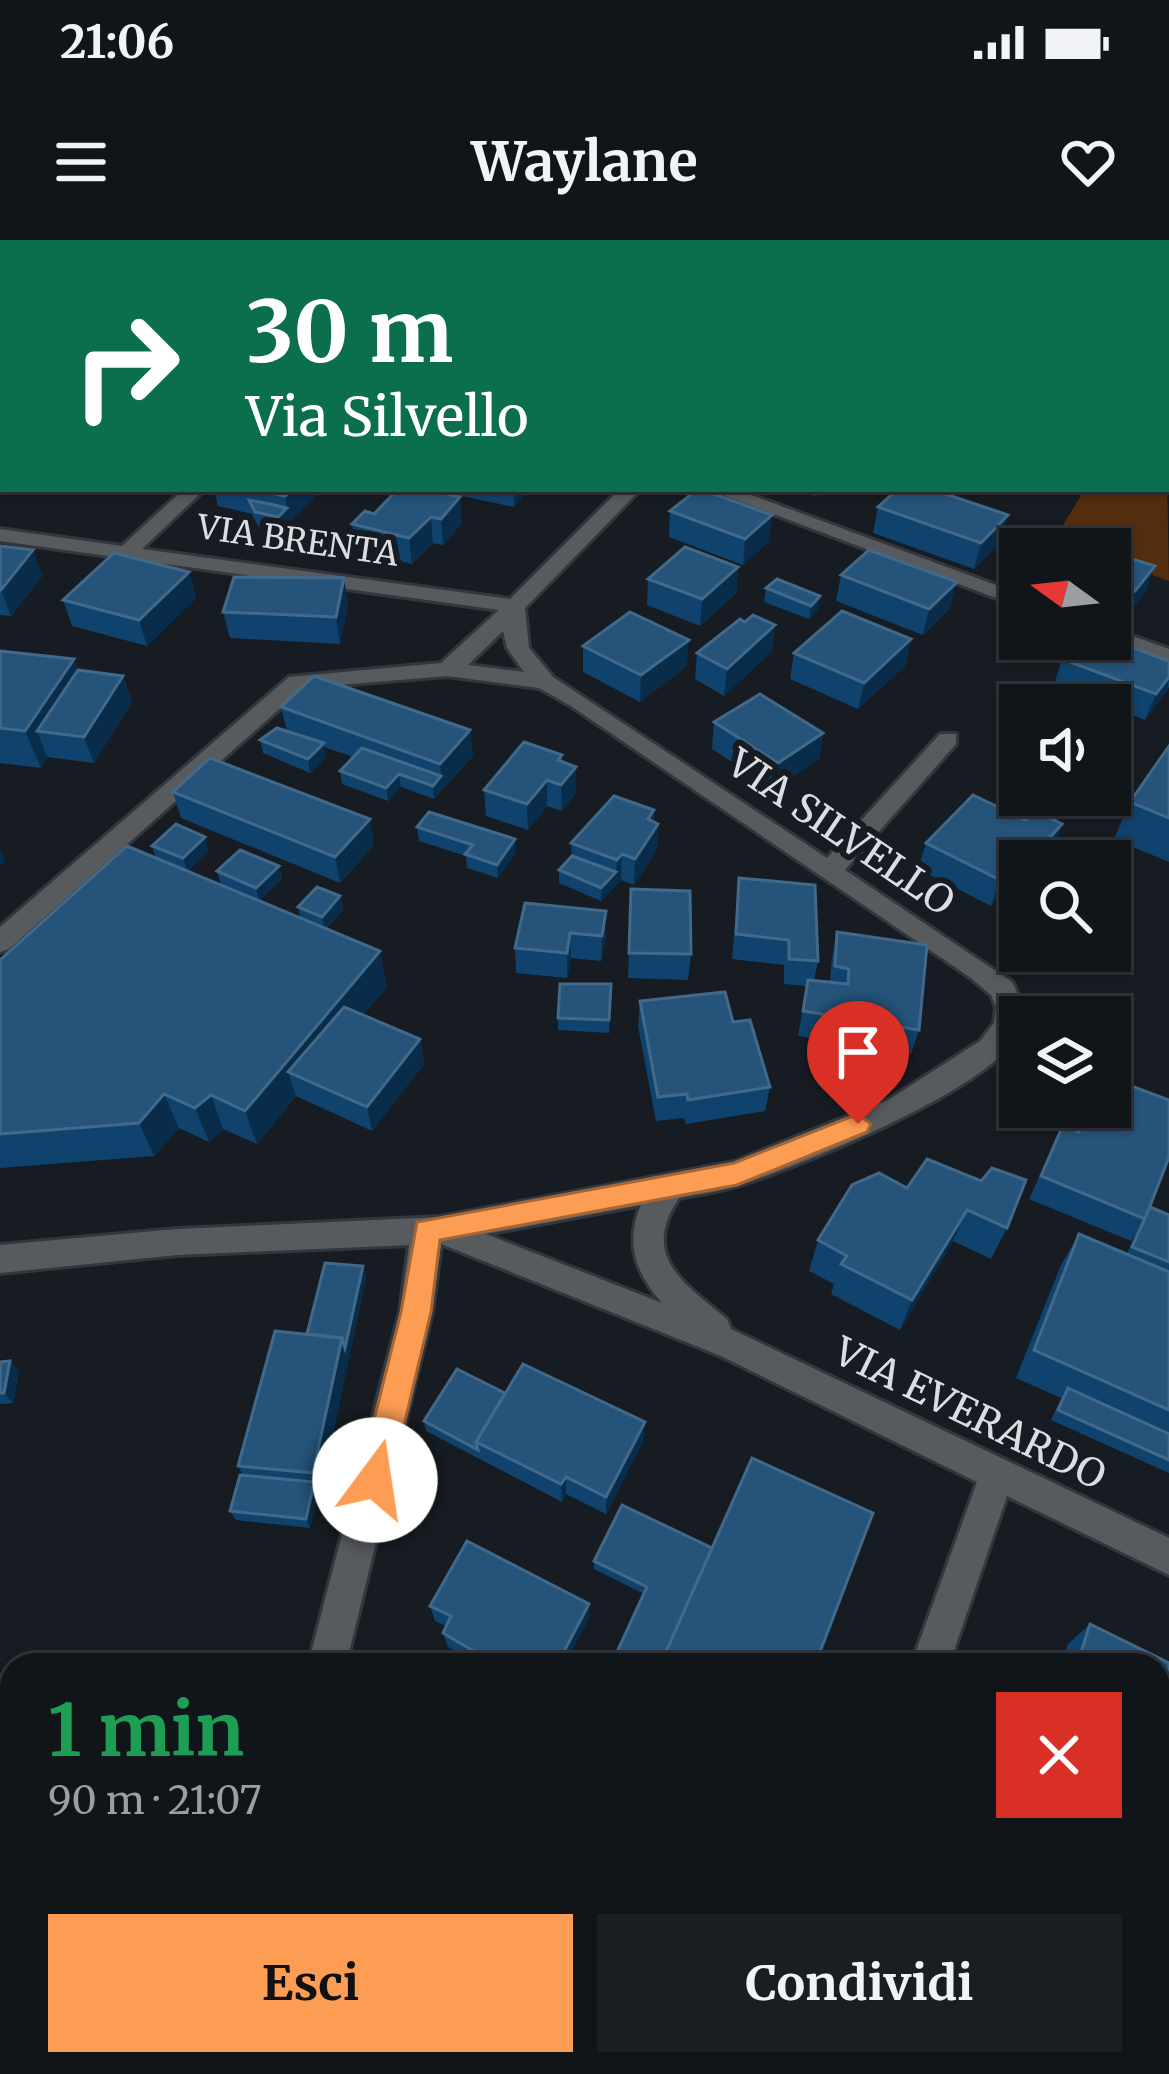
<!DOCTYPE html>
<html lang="it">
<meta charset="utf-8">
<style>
body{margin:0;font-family:Merriweather,serif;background:#191e23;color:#f1f3f6;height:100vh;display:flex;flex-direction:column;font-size:45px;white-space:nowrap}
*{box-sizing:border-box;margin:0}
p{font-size:39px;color:#9c9fa2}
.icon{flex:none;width:66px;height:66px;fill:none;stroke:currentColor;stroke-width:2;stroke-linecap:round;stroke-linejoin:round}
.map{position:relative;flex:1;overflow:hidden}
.panel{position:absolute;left:0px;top:1413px;width:1170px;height:423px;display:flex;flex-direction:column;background:#10151a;border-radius:36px 36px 0 0;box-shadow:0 3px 9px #0004,0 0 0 3px #303439}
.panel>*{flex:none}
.hud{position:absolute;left:0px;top:0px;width:1170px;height:252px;box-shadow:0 3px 9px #0004,0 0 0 3px #303439;background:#0b6e4f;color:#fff;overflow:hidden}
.needle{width:78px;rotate:285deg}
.buttons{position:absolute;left:999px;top:288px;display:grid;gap:24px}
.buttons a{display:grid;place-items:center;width:132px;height:132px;border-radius:0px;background:#10151a;box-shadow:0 3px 9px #0004,0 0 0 3px #303439;font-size:60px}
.pin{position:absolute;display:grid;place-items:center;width:102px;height:102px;color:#fff;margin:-123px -51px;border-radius:50% 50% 50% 0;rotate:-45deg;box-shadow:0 0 12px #0007}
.pin .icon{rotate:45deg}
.me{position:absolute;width:132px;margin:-66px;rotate:14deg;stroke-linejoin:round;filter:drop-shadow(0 0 9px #0008)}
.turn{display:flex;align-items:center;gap:42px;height:252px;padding:0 48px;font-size:54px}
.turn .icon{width:156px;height:156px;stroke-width:2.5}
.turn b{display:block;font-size:84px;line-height:102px}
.round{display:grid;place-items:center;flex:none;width:126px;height:126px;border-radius:0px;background:#191e23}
.headline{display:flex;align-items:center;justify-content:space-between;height:204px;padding:0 48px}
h1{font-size:72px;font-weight:700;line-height:90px;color:#1e9e55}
.button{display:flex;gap:24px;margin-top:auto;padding:24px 48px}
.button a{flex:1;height:138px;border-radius:0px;background:#fd9d54;color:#111;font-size:48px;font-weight:700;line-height:138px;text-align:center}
.button a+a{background:#191e23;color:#f1f3f6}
.status{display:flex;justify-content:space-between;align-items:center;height:84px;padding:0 60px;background:#10151a;direction:ltr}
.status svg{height:33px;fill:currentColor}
header{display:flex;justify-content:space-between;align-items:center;height:156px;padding:0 48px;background:#10151a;font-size:54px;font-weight:700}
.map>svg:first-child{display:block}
</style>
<div class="status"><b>21:06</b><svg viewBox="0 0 49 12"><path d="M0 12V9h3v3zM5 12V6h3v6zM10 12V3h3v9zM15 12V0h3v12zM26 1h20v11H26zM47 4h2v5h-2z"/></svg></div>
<header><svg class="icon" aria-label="menu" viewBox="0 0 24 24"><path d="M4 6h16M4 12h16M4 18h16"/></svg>Waylane<svg class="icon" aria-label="heart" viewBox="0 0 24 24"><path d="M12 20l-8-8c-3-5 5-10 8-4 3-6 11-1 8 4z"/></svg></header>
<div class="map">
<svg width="1169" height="1834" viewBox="0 0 1169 1834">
<rect width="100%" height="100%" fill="#161c22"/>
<!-- green -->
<polygon fill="#542d0e" points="1167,236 1169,341 1110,320 1110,309 1079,309 1054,300 1085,249 1167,249"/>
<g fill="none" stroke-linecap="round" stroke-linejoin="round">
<defs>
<g id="minor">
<polygon points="1,0 20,0 3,7"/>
<polygon points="73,0 95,0 97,3 75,3"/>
<polygon points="465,0 482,0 463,3"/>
<polygon points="799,0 833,0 835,3 801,3"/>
<path d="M184,249H205L142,309L510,359L620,249H641L525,368L529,408L553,437L827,618L940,494H956V504L845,630L1012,742C1022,761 1026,774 1019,792C996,847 802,925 743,944C723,951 700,954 679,958C640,1016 683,1043 727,1079L731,1089L1169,1298V1335L1007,1256L949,1425H911L977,1242L721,1116L441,1004L432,1072L346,1425H308L400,1072L409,1005L177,1015L0,1033V1005L177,989L440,977L734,922L888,860L980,801L994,783L996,768L991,755L971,738L571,466L539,448L447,436L303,448L9,709L0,712V687L289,437L441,423L499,370L0,301V289L122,306ZM503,391L507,408L524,432L468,425ZM641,965C625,1003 635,1032 662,1063L486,994Z"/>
<polygon points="707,249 735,249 1020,354 1020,367"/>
<polygon points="1110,388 1169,409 1169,424 1102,400 1110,399"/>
<polygon points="119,1824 164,1824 160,1834 115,1834"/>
<polygon points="766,1824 810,1824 807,1834 763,1834"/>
</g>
</defs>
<!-- minor casing -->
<use href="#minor" stroke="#31373d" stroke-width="6"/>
<!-- minor -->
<use href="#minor" fill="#585b5e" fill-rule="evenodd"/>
</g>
<!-- wall -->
<g fill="#0f436d">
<polygon points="101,0 299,0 299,3 102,3"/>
<polygon points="321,0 425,0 421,3 322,3"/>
<polygon points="893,0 935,0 928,3 892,3"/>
<polygon points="1033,0 1075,0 1069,3 1041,3"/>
<polygon points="214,249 314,249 315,257 280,291 258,286 252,274 218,266"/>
<polygon points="398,249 462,283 443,305 433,303 412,324 356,310 352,284 374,274"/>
<polygon points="429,249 528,249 514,267"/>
<polygon points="791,249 822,249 816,256"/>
<polygon points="878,267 1001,301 974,329 873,293"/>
<polygon points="670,271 769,301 743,325 669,297"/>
<polygon points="0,306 33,310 42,336 11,376 0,375"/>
<polygon points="1110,312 1145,353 1125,377 1110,372"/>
<polygon points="738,327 736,353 700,386 647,365 648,339"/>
<polygon points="189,332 196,358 147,406 72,386 63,360"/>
<polygon points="841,335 950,368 923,395 836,361"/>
<polygon points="766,348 820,356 818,369 809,379 764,362"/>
<polygon points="348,364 340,404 230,398 223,372"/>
<polygon points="745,382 772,411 724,456 695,439 697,413"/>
<polygon points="911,399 905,426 858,469 790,439 794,413"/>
<polygon points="583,406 687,426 640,462 583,432"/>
<polygon points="0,411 78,430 123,436 132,462 94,523 47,517 41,528 0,523"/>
<polygon points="1062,419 1169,421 1169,447 1145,480 1132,475 1122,501 1110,465 1054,445"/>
<polygon points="281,467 470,490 473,516 434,559 401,547 388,561 342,544 340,531 353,517 324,507 326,517 310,533 263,513 260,500 287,491"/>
<polygon points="714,482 823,493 819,519 774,549 712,509"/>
<polygon points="1169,506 1169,622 1114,599 1130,562"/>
<polygon points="562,515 562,522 576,553 562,571 547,566 528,590 486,576 484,550"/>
<polygon points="1020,526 1020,549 1013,546"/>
<polygon points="173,552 374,605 340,643 181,578"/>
<polygon points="1034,555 1078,555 1067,569"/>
<polygon points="654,570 654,582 658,584 657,610 634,645 621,640 601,661 559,643 559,630 572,616 571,603"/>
<polygon points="1025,580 1062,584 1052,610 1010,657 1002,653 991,666 918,629 926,603"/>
<polygon points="417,587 516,612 498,638 467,628 466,616 419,601"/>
<polygon points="152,606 209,611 188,631 221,645 217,631 279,626 282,639 259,661 300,678 298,667 340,656 343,670 326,689 387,747 363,775 420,799 424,824 372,891 296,856 257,904 223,889 209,902 179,888 154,916 0,928 0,720 156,618"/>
<polygon points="739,638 818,721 814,741 830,742 832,718 837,692 919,790 911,814 798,796 807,746 784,744 784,725 732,719"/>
<polygon points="631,649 691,714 688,740 628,738"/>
<polygon points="525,663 606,696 601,721 571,718 567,738 516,733 515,708"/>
<polygon points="611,744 609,793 558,790 558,778"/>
<polygon points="640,761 733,782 770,847 765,871 686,884 684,878 656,881 638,786"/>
<polygon points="1087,867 1110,867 1150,967 1169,975 1169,1233 1051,1180 1061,1158 1016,1138 1061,1025 1079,994 1127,1014 1135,995 1131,1001 1029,959 1063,885 1077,891"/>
<polygon points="927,919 1007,988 991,1019 953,1001 900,1090 831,1054 834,1044 809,1031 818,1000 907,948"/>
<polygon points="363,1026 366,1037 321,1251 318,1251 310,1288 236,1280 230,1271 243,1235 238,1226 307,1094"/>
<polygon points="0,1122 19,1131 13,1163 0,1164"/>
<polygon points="505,1153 643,1201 606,1274 566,1254 562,1262 426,1191 424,1181"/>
<polygon points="873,1273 644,1354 594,1329 594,1321 712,1308"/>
<polygon points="589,1364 589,1378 564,1425 478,1425 448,1407 443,1393 446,1386 435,1381 430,1366"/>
<polygon points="1090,1384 1169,1423 1169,1754 1158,1748 1158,1425 1061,1425 1068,1404"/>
</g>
<!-- shaded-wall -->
<g fill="#092c4a">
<rect x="268" y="0" width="31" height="3"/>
<polygon points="362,0 425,0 421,3 362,3"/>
<polygon points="915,0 935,0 928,3 915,3"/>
<polygon points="3,51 3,80 0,82 0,53"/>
<polygon points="292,249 314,249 315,257 280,291 278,277 287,268 285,256"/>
<polygon points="514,249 528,249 514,267"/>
<polygon points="460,257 462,283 443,305 441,279"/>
<polygon points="772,275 769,301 743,325 745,299"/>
<polygon points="1008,275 1001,301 974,329 981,303"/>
<polygon points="431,277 433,303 412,324 409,298"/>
<polygon points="33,310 42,336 11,376 1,350"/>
<polygon points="1155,326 1145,353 1125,377 1135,351"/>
<polygon points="738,327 736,353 700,386 702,359"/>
<polygon points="189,332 196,358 147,406 139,380"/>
<polygon points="344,338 348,364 340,404 336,377"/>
<polygon points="957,342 950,368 923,395 929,369"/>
<polygon points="820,356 818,369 809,379 811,366"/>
<polygon points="775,385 772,411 724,456 727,429"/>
<polygon points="911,399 905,426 858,469 864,443"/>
<polygon points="689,400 687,426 640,462 641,435"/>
<polygon points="74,419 87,456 37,491 47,517 41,528 25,491"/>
<polygon points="123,436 132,462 94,523 84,497"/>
<polygon points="1169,437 1167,451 1145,480 1156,454"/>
<polygon points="1132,475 1122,501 1110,514 1110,500"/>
<polygon points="470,490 473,516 434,559 433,546 441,536 440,524"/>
<polygon points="823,493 819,519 774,549 778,523"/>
<polygon points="324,503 326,517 310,533 308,519"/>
<polygon points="576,527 576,553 562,571 561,545"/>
<polygon points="399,534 401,547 388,561 386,548"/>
<polygon points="547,540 547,566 528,590 527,564"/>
<polygon points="654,570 653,592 658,584 657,610 634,645 635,619 648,579"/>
<polygon points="370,579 374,605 340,643 335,617"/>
<polygon points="1062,584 1052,610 1042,621 1029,621"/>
<polygon points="205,597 209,611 187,632 183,618"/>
<polygon points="515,599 516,612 498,638 497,625"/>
<polygon points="0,609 5,620 0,627"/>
<polygon points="622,614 621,640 601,661 601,648 616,632 617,620"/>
<polygon points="279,626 282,639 259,661 256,648"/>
<polygon points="1011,628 1002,653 991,666 1000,640"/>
<polygon points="1020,631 1020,646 1010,657"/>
<polygon points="340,656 343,670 324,690 322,677"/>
<polygon points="606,671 606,696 601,721 602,696"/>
<polygon points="570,693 571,718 567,738 567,713"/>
<polygon points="380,711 387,747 309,841 288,832 296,856 257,904 245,871"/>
<polygon points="420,799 424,824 372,891 367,867"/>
<polygon points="164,854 179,888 154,916 139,883"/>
<polygon points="211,855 223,889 209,902 195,868"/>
<polygon points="967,970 953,1001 900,1090 912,1060"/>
<polygon points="363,1026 366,1037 321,1251 313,1233 342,1098"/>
<polygon points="10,1121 19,1131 13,1163 4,1153"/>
<polygon points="645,1182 643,1201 606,1274 606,1257"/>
<polygon points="566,1237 566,1254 562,1262 561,1244"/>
<polygon points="314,1242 318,1251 310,1288 306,1279"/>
<polygon points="589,1364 589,1378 564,1425 557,1425"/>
<polygon points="213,1824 231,1824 251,1834 233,1834"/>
</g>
<!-- building -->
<g fill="#25537a" stroke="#41698a" stroke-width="3">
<polygon points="981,0 1027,0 1021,3 988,3"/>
<rect x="1167" y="46" width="2" height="23"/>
<polygon points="253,249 292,249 285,256"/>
<polygon points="398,249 425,249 460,257 441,279 431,277 409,298 352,284 365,271 374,274"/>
<polygon points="698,249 700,249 772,275 745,299 670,271"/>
<polygon points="898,249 931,249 1008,275 981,303 878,267"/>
<polygon points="249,260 270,264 287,268 278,277 255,272"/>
<polygon points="1066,297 1102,309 1056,309"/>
<polygon points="0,306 33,310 1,350 0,350"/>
<polygon points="685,307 738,327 702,359 648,339"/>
<polygon points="869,310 957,342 929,369 841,335"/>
<polygon points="1110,312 1155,326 1135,351 1110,342"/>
<polygon points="114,313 189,332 139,380 63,360"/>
<polygon points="234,337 344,338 336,377 223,372"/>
<polygon points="777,339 820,356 811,366 766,348"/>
<polygon points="842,371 911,399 864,443 794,413"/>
<polygon points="630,372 689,400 641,435 583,406"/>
<polygon points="753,375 775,385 727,429 697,413 740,379 745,382"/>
<polygon points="1079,399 1109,399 1169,421 1169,437 1156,454 1062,419"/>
<polygon points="0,411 74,419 25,491 0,488"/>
<polygon points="78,430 123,436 84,497 37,491"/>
<polygon points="314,436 470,490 440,524 281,467"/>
<polygon points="760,454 823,493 778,523 714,482"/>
<polygon points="1081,454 1108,465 1070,465"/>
<polygon points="1110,466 1132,475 1110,500"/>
<polygon points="277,488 324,503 308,519 260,500"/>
<polygon points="524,502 562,515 558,520 576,527 561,545 547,540 527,564 484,550"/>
<polygon points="1169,506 1169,578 1130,562"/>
<polygon points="362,508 441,536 433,546 399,534 386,548 340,531"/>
<polygon points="210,518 370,579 335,617 173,552"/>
<polygon points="973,555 1025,580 1038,572 1062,584 1029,621 1020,621 1020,632 1011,628 1000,640 926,603"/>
<polygon points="614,556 654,570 648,579 658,584 635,619 622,614 617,620 571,603"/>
<polygon points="429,572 515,599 497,625 465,614 473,605 417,587"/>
<polygon points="176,584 205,597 183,618 152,606"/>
<polygon points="127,606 380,711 245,871 211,855 195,868 164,854 139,883 0,894 0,720"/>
<polygon points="240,610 279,626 256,648 217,631"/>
<polygon points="572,616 616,632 601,648 559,630"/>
<polygon points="739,638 815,645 818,721 789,719 789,700 736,694"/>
<polygon points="317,647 340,656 322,677 298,667"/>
<polygon points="631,649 690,651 691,714 629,713"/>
<polygon points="525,663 606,671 602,696 570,693 567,713 515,708"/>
<polygon points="837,692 927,705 919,790 803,771 808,740 848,744 849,729 835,726"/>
<polygon points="560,744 611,744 609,780 558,778"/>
<polygon points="725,752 733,782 750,780 770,847 688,860 687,854 658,857 640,761"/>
<polygon points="344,767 420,799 367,867 288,832"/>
<polygon points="1110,838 1169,860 1169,917 1145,979 1041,936 1063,885 1079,892 1089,867 1110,867"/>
<polygon points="927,919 981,941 992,928 1026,940 1007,988 967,970 912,1060 841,1024 847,1016 818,1000 852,945 879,933 907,948"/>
<polygon points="1150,967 1169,975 1169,1022 1132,1007"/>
<polygon points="1079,994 1169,1032 1169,1170 1034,1110"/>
<polygon points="325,1023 363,1026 345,1108 342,1098 307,1094"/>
<polygon points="275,1091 342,1098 313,1233 238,1226"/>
<polygon points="10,1121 4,1153 0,1153 0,1122"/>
<polygon points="523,1124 645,1182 606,1257 566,1237 561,1244 476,1202"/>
<polygon points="457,1129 505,1153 476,1202 478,1210 424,1181"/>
<polygon points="1068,1148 1169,1194 1169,1220 1058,1170"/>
<polygon points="752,1218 873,1273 815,1425 660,1425"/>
<polygon points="240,1235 314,1242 306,1279 230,1271"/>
<polygon points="622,1265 712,1308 660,1425 611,1425 647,1347 594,1321"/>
<polygon points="467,1301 589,1364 557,1425 497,1425 443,1393 451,1376 430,1366"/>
<polygon points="1090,1384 1169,1423 1169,1733 1158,1726 1158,1425 1077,1425"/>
<polygon points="209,1824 213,1824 233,1834 205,1834"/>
</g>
<!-- route -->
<polygon fill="#fd9d54" stroke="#a46637" stroke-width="3" points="858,874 871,884 867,892 737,945 440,1000 431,1072 391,1240 386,1251 375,1256 363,1251 359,1240 401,1072 417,982 734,923"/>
<g text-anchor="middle" stroke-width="12" stroke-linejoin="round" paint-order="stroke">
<!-- far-street labels -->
<g font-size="33" fill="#dadee3" stroke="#161c22">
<text transform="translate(298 300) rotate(8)" y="12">VIA BRENTA</text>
</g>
<!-- street labels -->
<g font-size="39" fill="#dadee3" stroke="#161c22">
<text transform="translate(841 592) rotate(34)" y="14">VIA SILVELLO</text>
<text transform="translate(970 1173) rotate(26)" y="14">VIA EVERARDO</text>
</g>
</g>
</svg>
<div class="buttons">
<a><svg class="needle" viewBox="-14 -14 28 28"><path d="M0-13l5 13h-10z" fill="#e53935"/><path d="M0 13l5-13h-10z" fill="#9c9fa2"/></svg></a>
<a><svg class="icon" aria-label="sound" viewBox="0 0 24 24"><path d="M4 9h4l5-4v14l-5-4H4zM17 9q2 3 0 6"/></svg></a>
<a><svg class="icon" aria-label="search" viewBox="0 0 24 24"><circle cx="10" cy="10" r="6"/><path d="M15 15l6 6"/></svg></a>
<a><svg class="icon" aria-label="layers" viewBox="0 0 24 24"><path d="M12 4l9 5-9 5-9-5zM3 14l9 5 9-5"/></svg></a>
</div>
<div class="pin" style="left:858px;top:884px;background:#d93025"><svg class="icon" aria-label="arrive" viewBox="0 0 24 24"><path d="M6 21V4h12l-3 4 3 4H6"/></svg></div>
<svg class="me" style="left:375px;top:1240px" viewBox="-20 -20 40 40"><circle r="19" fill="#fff"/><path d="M0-13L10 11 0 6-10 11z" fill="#fd9d54"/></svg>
<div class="hud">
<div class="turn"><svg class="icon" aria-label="right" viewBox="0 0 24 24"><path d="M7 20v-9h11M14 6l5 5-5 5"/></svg><div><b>30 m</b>Via Silvello</div></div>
</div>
<section class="panel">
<div class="headline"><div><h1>1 min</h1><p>90 m · 21:07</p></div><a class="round" style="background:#d93025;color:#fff"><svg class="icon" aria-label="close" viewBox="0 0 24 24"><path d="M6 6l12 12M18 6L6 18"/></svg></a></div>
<div class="button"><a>Esci</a><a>Condividi</a></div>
</section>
</div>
